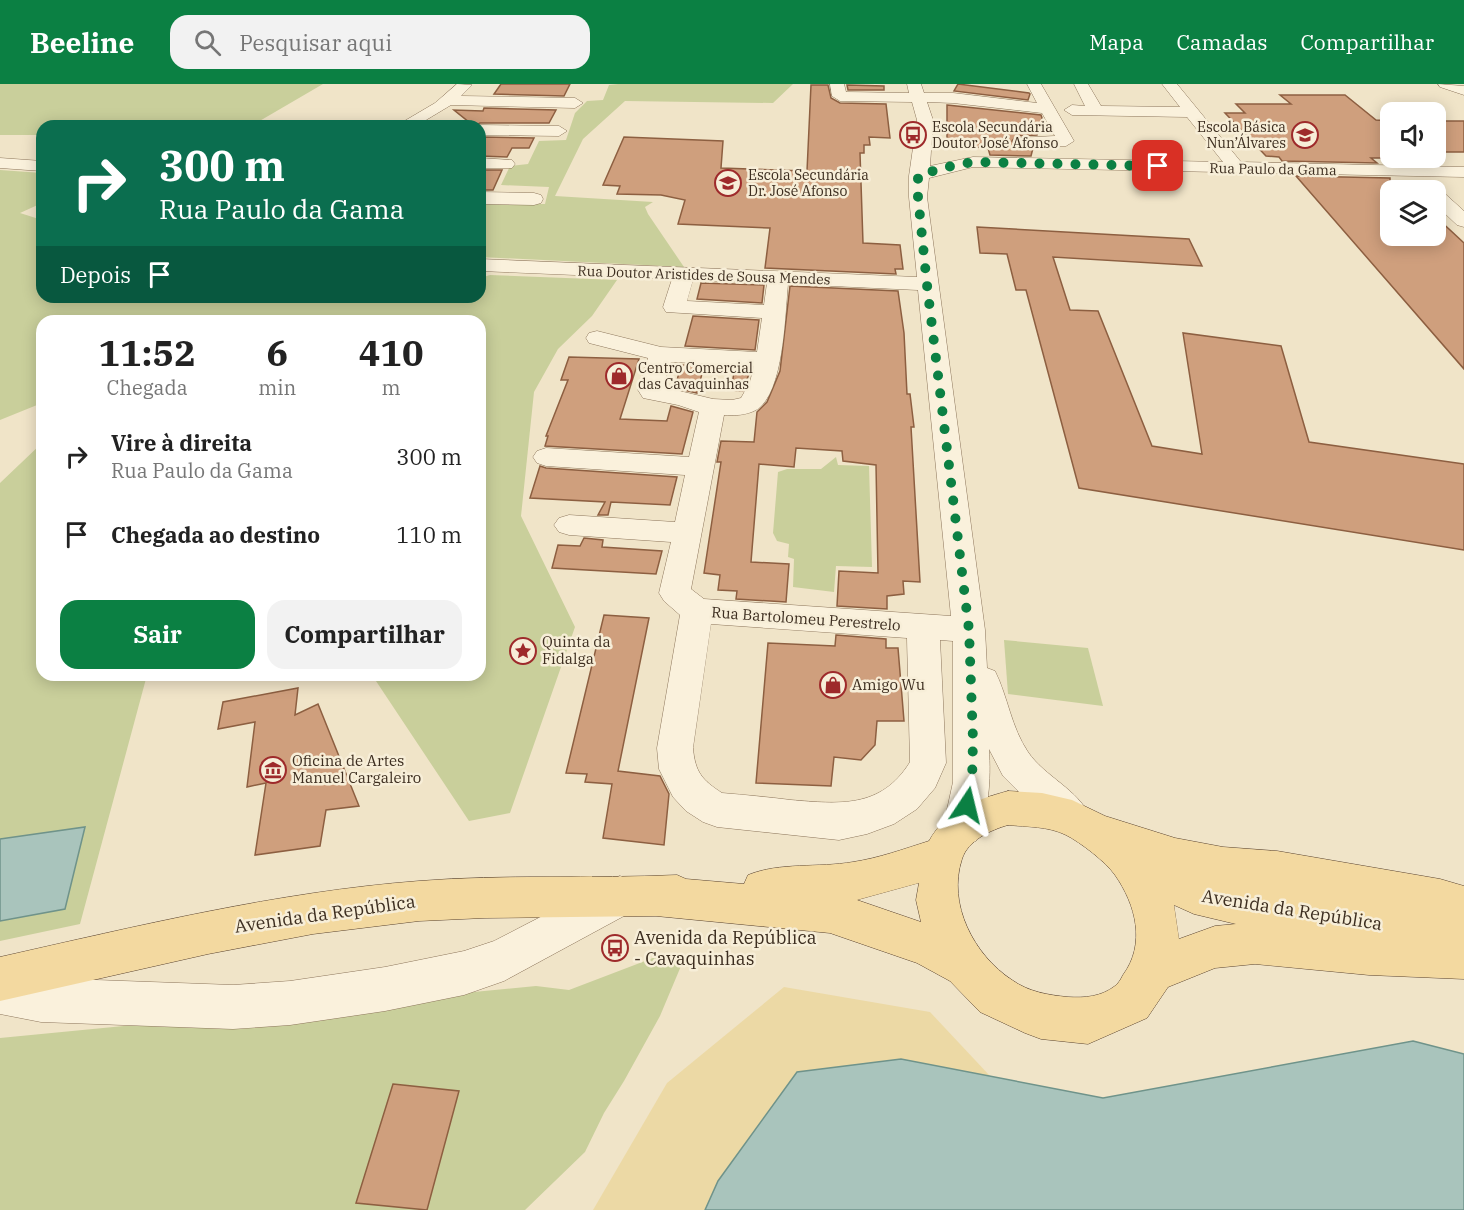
<!DOCTYPE html>
<html lang="pt">
<meta charset="utf-8">
<style>
body{margin:0;font-family:"IBM Plex Serif",serif;background:#f2f2f2;color:#222;height:100vh;display:flex;flex-direction:column;font-size:22px;white-space:nowrap}
*{box-sizing:border-box;margin:0}
p{font-size:20px;color:#767676}
.icon{flex:none;width:33px;height:33px;fill:none;stroke:currentColor;stroke-width:2;stroke-linecap:round;stroke-linejoin:round}
.map{position:relative;flex:1;overflow:hidden}
.drawer{position:absolute;left:36px;top:231px;width:450px;height:366px;display:flex;flex-direction:column;background:#fff;border-radius:18px;box-shadow:0 3px 15px #0003}
.drawer>*{flex:none}
.guide{position:absolute;left:36px;top:36px;width:450px;height:183px;border-radius:18px;box-shadow:0 3px 15px #0003;background:#0b6e4f;color:#fff;overflow:hidden}
.buttons{position:absolute;left:1380px;top:18px;display:grid;gap:12px}
.buttons a{display:grid;place-items:center;width:66px;height:66px;border-radius:12px;background:#fff;box-shadow:0 3px 15px #0003;font-size:30px}
.pin{position:absolute;display:grid;place-items:center;width:51px;height:51px;color:#fff;margin:-26px;border-radius:12px;box-shadow:0 3px 9px #0006}
.me{position:absolute;width:66px;margin:-33px;rotate:10deg;stroke-linejoin:round;filter:drop-shadow(0 0 4px #0008)}
.turn{display:flex;align-items:center;gap:21px;height:126px;padding:0 24px;font-size:27px}
.turn .icon{width:78px;height:78px;stroke-width:2.5}
.turn b{display:block;font-size:42px;line-height:51px}
.then{display:flex;align-items:center;height:57px;padding:0 24px;background:#0003;gap:12px;font-size:22px}
.eta{display:flex;justify-content:space-evenly;align-items:center;height:102px;text-align:center}
.eta b{font-size:36px;font-weight:700;line-height:42px}
.button{display:flex;gap:12px;margin-top:auto;padding:12px 24px}
.button a{flex:1;height:69px;border-radius:18px;background:#0b8043;color:#fff;font-size:24px;font-weight:700;line-height:69px;text-align:center}
.button a+a{background:#f2f2f2;color:#222}
ul{padding:0;list-style:none}
li{display:flex;align-items:center;gap:18px;height:78px;padding:0 24px}
li div{flex:1}
li b{display:block;font-size:22px}
li em{font-style:normal}
header{display:flex;align-items:center;gap:36px;box-sizing:border-box;height:84px;padding:0 30px;background:#0b8043;color:#fff}
header strong{font-size:28px}
nav{display:flex;gap:33px;margin-inline-start:auto;font-size:21px}
.search{width:420px;height:54px;background:#f2f2f2;display:flex;align-items:center;gap:15px;box-sizing:border-box;padding:0 21px;border-radius:18px;color:#767676;font-size:22px}
.map>svg:first-child{display:block}
</style>
<header>
<strong>Beeline</strong>
<div class="search"><svg class="icon" aria-label="search" viewBox="0 0 24 24"><circle cx="10" cy="10" r="6"/><path d="M15 15l6 6"/></svg>Pesquisar aqui</div>
<nav><a>Mapa</a><a>Camadas</a><a>Compartilhar</a></nav>
</header>
<div class="map">
<svg width="1464" height="1126" viewBox="0 0 1464 1126">
<rect width="100%" height="100%" fill="#f0e4c8"/>
<!-- green -->
<g fill="#c9cf9b">
<polygon points="0,0 323,0 251,42 42,42 42,51 0,51"/>
<polygon points="618,0 793,0 773,19 625,17 583,55 555,112 653,118 645,123 648,130 684,183 480,173 480,120 545,120 549,103 501,101 510,82 528,80 539,57 566,56 575,29 587,17 603,16 609,1"/>
<polygon points="0,86 42,89 42,119 20,129 42,136 42,213 480,213 480,194 490,191 617,196 592,232 558,265 534,308 521,432 575,543 510,729 469,737 372,591 480,591 480,237 42,237 42,319 0,336"/>
<polygon points="42,359 42,591 147,591 80,840 0,857 0,399"/>
<polygon points="836,373 838,381 869,382 872,483 836,482 834,508 793,503 794,475 788,473 789,460 777,457 773,449 778,388 787,385 821,385"/>
<polygon points="1004,556 1088,564 1103,622 1008,610"/>
<polygon points="666,869 675,880 681,882 660,932 624,997 604,1029 585,1068 525,1126 0,1126 0,954 536,902 569,906"/>
</g>
<!-- sand -->
<polygon fill="#ecd9a5" points="784,903 930,928 1005,1008 739,1126 593,1126 667,999"/>
<!-- water -->
<g fill="#a9c4bc" stroke="#6f938a" stroke-width="1.5">
<polygon points="85,743 65,825 0,837 0,755"/>
<polygon points="1413,957 1464,970 1464,1126 705,1126 718,1097 797,988 901,975 1103,1014"/>
</g>
<!-- building -->
<g fill="#cf9f7d" stroke="#8d5f41" stroke-width="1.5">
<polygon points="501,0 570,0 564,12 494,10"/>
<polygon points="958,0 1029,9 1030,10 1028,16 954,7"/>
<polygon points="811,1 828,1 831,14 840,19 886,20 890,54 869,53 870,61 864,61 864,69 860,69 863,159 900,161 903,185 895,185 896,190 765,184 770,144 678,140 685,116 661,111 617,110 620,102 603,101 624,53 723,57 721,84 807,87"/>
<polygon points="847,1 884,2 884,6 848,6"/>
<polygon points="1280,11 1345,11 1376,36 1390,37 1390,74 1399,74 1371,74 1377,79 1282,77 1279,73 1266,72 1225,29 1245,29 1236,20 1291,20"/>
<polygon points="947,21 1041,31 1042,34 1037,51 1016,52 1012,57 1016,64 1033,64 1031,72 990,71 988,64 947,61"/>
<polygon points="484,24 556,26 549,39 480,39 474,42 454,26 483,27"/>
<rect x="1436" y="37" width="28" height="31"/>
<polygon points="480,53 534,54 529,64 512,64 507,73 480,72"/>
<polygon points="480,86 502,86 493,106 480,106"/>
<polygon points="1296,92 1390,94 1390,152 1436,152 1436,133 1464,159 1464,285"/>
<polygon points="977,143 1189,155 1202,182 1053,173 1070,226 1098,227 1152,362 1202,370 1183,249 1281,262 1309,358 1464,380 1464,466 1079,404 1026,206 1016,206 1007,170 980,169"/>
<polygon points="701,199 764,201 762,219 697,215"/>
<polygon points="790,202 898,207 904,249 907,310 910,310 914,343 911,343 920,498 903,497 904,510 887,512 887,525 837,522 839,487 878,489 876,381 843,377 842,367 796,364 794,383 759,380 751,478 789,480 786,518 736,515 737,507 718,506 720,491 704,489 721,378 717,378 721,357 754,358 757,328 767,318 780,287"/>
<polygon points="693,232 759,236 755,266 685,262"/>
<polygon points="569,273 639,275 620,335 667,337 671,322 693,328 682,370 545,362 548,352 546,352 568,296 561,296"/>
<polygon points="681,281 704,282 697,309 675,304"/>
<polygon points="735,283 751,284 743,307 731,306"/>
<polygon points="540,382 546,384 677,393 670,421 611,418 608,431 598,431 605,418 530,414"/>
<polygon points="584,454 603,456 602,463 662,467 656,490 552,484 558,461 580,462"/>
<polygon points="604,531 649,534 618,687 660,692 669,710 664,761 603,754 612,700 585,698 587,690 566,689"/>
<polygon points="836,551 886,555 886,564 898,564 904,637 877,637 875,661 861,676 834,673 831,702 756,699 768,559 835,562"/>
<polygon points="298,604 295,631 318,620 359,722 326,726 320,762 255,771 266,699 247,703 255,638 218,645 223,618"/>
<polygon points="393,1000 459,1007 427,1126 356,1119"/>
</g>
<g fill="none" stroke-linecap="round" stroke-linejoin="round">
<defs>
<g id="minor">
<polygon points="457,0 472,1 461,12 575,14 583,19 575,24 451,21 416,42 396,42 435,19"/>
<path d="M830,0H844L846,8L909,9L907,0H921L924,9H953L1037,19L1027,0H1041L1074,57L1066,62H1016L1014,58L1016,54L1055,52L1042,29L953,19L927,18L933,36L930,82L973,73L1223,78L1187,33L1072,31L1064,26L1072,21L1085,22L1074,0H1088L1101,22L1180,23L1162,0H1177L1241,78L1464,83V93L973,83L929,94L927,113L985,546L987,584L995,587C1008,613 1011,643 1028,668C1045,693 1078,705 1091,734L1086,747L1072,752L1058,747L1003,692L989,665C991,696 989,728 976,757L962,762L948,757L943,744L953,698V557L940,556L946,679L935,704L917,725L894,740L867,750L839,756L717,743L703,738L686,727L673,713L659,685L657,664L680,531L664,517L659,509L671,458L569,451L559,448L554,441L559,434L569,431L675,438L685,391L546,382L537,379L533,373L537,367L546,364L689,373L699,328L678,321L643,314L638,306L648,274L589,259L586,254L589,249L597,247L661,263L757,268L762,234L666,228L663,223L672,195L480,187V175L917,193L909,113V92L917,36L912,18L840,17L832,12ZM693,196L767,199L764,221L687,217ZM788,200L918,206L951,532L704,515L691,505L724,331C734,332 747,331 756,326C784,310 785,230 788,200ZM671,278L754,282L750,298L741,314L732,316L713,315L663,303ZM711,540L907,554L910,678C881,725 839,720 791,716C768,713 745,711 722,709C702,696 695,688 693,664Z"/>
<polygon points="1438,0 1464,2 1464,11 1440,3"/>
<polygon points="480,41 559,42 567,47 559,52 480,51 480,42 476,42"/>
<polygon points="0,74 42,77 42,87 0,84"/>
<polygon points="480,74 512,76 515,80 512,84 480,84"/>
<polygon points="1436,105 1442,107 1464,127 1464,143 1457,141 1436,121 1436,106 1432,106"/>
<polygon points="480,108 534,109 541,111 543,115 541,119 534,121 480,120"/>
<polygon points="620,792 635,798 641,812 635,826 504,897 464,911 385,927 290,941 233,945 41,938 0,930 0,886 41,894 233,901 290,897 385,883 464,867 494,857"/>
</g>
<path id="major" d="M1008,707L1042,709L1072,716L1105,732L1175,754L1223,763L1277,767L1440,795L1464,802V895L1369,891L1255,880L1215,884L1168,903L1147,934L1088,960L1041,955L1025,949L980,928L950,897L917,879L830,849L656,832L484,834L419,837L313,850L208,870L0,917V873C138,842 277,808 419,797C505,790 591,795 677,791L686,795L744,800L748,791C780,778 818,784 853,778C879,774 904,765 929,757C948,724 973,717 1008,707ZM1008,741C1027,743 1048,742 1066,751C1080,758 1106,778 1115,791C1136,821 1146,860 1123,891C1121,895 1118,900 1115,902C1101,913 1084,914 1068,913C1048,911 1029,908 1012,896C974,871 947,820 962,775C968,756 991,746 1008,741ZM919,799L916,816L921,838L857,816ZM1174,821L1194,830L1236,840L1215,842L1179,855Z"/>
</defs>
<!-- minor casing -->
<use href="#minor" stroke="#8d765c" stroke-width="1"/>
<!-- major casing -->
<use href="#major" stroke="#5b4430" stroke-width="1"/>
<!-- minor -->
<use href="#minor" fill="#faf1dc" fill-rule="evenodd"/>
<!-- major -->
<use href="#major" fill="#f3d9a0" fill-rule="evenodd"/>
</g>
<g fill="none" stroke-linecap="round" stroke-linejoin="round">
<!-- route -->
<polyline stroke="#0b8043" stroke-width="10" stroke-dasharray="0 18" points="967,721 972,698 973,656 969,546 927,201 918,113 918,92 942,84 973,78 1158,82"/>
</g>
<!-- icons -->
<defs>
<symbol id="bus-ring" viewBox="-11 -11 22 22"><circle r="9.5" fill="#f7eed8" stroke="#9e2a2b" stroke-width="1.5"/><path d="M-5-6H5V4H4V6H2V4H-2V6H-4V4H-5ZM-3.5-4V0h7V-4ZM-3.5 1.2v1.5H-2V1.2ZM2 1.2v1.5H3.5V1.2Z" fill="#9e2a2b"/></symbol>
<symbol id="school-ring" viewBox="-11 -11 22 22"><circle r="9.5" fill="#f7eed8" stroke="#9e2a2b" stroke-width="1.5"/><path d="M0-5L7-2L0 1L-7-2ZM-4 1L0 2.5L4 1V4Q0 6-4 4Z" fill="#9e2a2b"/></symbol>
<symbol id="shop-ring" viewBox="-11 -11 22 22"><circle r="9.5" fill="#f7eed8" stroke="#9e2a2b" stroke-width="1.5"/><path d="M-5-2.5h2.3a2.7 3.5 0 0 1 5.4 0H5L5.5 6h-11ZM-1.5-2.5h3a1.5 2.3 0 0 0-3 0Z" fill="#9e2a2b"/></symbol>
<symbol id="sight-ring" viewBox="-11 -11 22 22"><circle r="9.5" fill="#f7eed8" stroke="#9e2a2b" stroke-width="1.5"/><path d="M0-6L1.8-2.2L6-1.7L2.9 1.2L3.7 5.4L0 3.3L-3.7 5.4L-2.9 1.2L-6-1.7L-1.8-2.2Z" fill="#9e2a2b"/></symbol>
<symbol id="museum-ring" viewBox="-11 -11 22 22"><circle r="9.5" fill="#f7eed8" stroke="#9e2a2b" stroke-width="1.5"/><path d="M0-6L6-3V-2H-6V-3ZM-5-1h2V3h-2ZM-1-1h2V3h-2ZM3-1h2V3H3ZM-6 4H6V6H-6Z" fill="#9e2a2b"/></symbol>
</defs>
<g fill-rule="evenodd">
<use href="#bus-ring" x="898" y="36" width="30" height="30"/>
<use href="#school-ring" x="1290" y="36" width="30" height="30"/>
<use href="#school-ring" x="713" y="84" width="30" height="30"/>
<use href="#shop-ring" x="604" y="277" width="30" height="30"/>
<use href="#sight-ring" x="508" y="552" width="30" height="30"/>
<use href="#shop-ring" x="818" y="586" width="30" height="30"/>
<use href="#museum-ring" x="258" y="671" width="30" height="30"/>
<use href="#bus-ring" x="600" y="849" width="30" height="30"/>
</g>
<g text-anchor="middle" stroke-width="5" stroke-linejoin="round" paint-order="stroke">
<!-- far-poi labels -->
<g font-size="14" fill="#3d2e20" stroke="#f7eed8" text-anchor="start">
<text x="932" y="48">Escola Secundária<tspan x="932" dy="16">Doutor José Afonso</tspan></text>
<text x="1286" y="48" text-anchor="end">Escola Básica<tspan x="1286" dy="16">Nun’Álvares</tspan></text>
<text x="748" y="96">Escola Secundária<tspan x="748" dy="16">Dr. José Afonso</tspan></text>
<text x="638" y="289">Centro Comercial<tspan x="638" dy="16">das Cavaquinhas</tspan></text>
</g>
<!-- far-street labels -->
<g font-size="14" fill="#3d2e20" stroke="#f7eed8">
<text transform="translate(1273 85) rotate(1)" y="5">Rua Paulo da Gama</text>
<text transform="translate(704 191) rotate(2)" y="5">Rua Doutor Aristides de Sousa Mendes</text>
</g>
<!-- street labels -->
<g font-size="15" fill="#3d2e20" stroke="#f7eed8">
<text transform="translate(806 535) rotate(4)" y="5">Rua Bartolomeu Perestrelo</text>
</g>
<!-- poi labels -->
<g font-size="15" fill="#3d2e20" stroke="#f7eed8" text-anchor="start">
<text x="542" y="563">Quinta da<tspan x="542" dy="17">Fidalga</tspan></text>
<text x="852" y="606">Amigo Wu</text>
<text x="292" y="682">Oficina de Artes<tspan x="292" dy="17">Manuel Cargaleiro</tspan></text>
</g>
<!-- near-street labels -->
<g font-size="18" fill="#3d2e20" stroke="#f7eed8">
<text transform="translate(1292 826) rotate(9)" y="6">Avenida da República</text>
<text transform="translate(325 830) rotate(-8)" y="6">Avenida da República</text>
</g>
<!-- near-poi labels -->
<g font-size="18" fill="#3d2e20" stroke="#f7eed8" text-anchor="start">
<text x="634" y="860">Avenida da República<tspan x="634" dy="21">- Cavaquinhas</tspan></text>
</g>
</g>
</svg>
<div class="buttons">
<a><svg class="icon" aria-label="sound" viewBox="0 0 24 24"><path d="M4 9h4l5-4v14l-5-4H4zM17 9q2 3 0 6"/></svg></a>
<a><svg class="icon" aria-label="layers" viewBox="0 0 24 24"><path d="M12 4l9 5-9 5-9-5zM3 14l9 5 9-5"/></svg></a>
</div>
<div class="pin" style="left:1158px;top:82px;background:#d93025"><svg class="icon" aria-label="arrive" viewBox="0 0 24 24"><path d="M6 21V4h12l-3 4 3 4H6"/></svg></div>
<svg class="me" style="left:967px;top:721px" viewBox="-20 -20 40 40"><path d="M0-17L14 15 0 8-14 15z" fill="#0b8043" stroke="#fff" stroke-width="4"/></svg>
<div class="guide">
<div class="turn"><svg class="icon" aria-label="right" viewBox="0 0 24 24"><path d="M7 20v-9h11M14 6l5 5-5 5"/></svg><div><b>300 m</b>Rua Paulo da Gama</div></div>
<div class="then">Depois<svg class="icon" aria-label="arrive" viewBox="0 0 24 24"><path d="M6 21V4h12l-3 4 3 4H6"/></svg></div>
</div>
<section class="drawer">
<div class="eta">
<div><b>11:52</b><p>Chegada</p></div>
<div><b>6</b><p>min</p></div>
<div><b>410</b><p>m</p></div>
</div>
<ul>
<li><svg class="icon" aria-label="right" viewBox="0 0 24 24"><path d="M7 20v-9h11M14 6l5 5-5 5"/></svg><div><b>Vire à direita</b><p>Rua Paulo da Gama</p></div><em>300 m</em></li>
<li><svg class="icon" aria-label="arrive" viewBox="0 0 24 24"><path d="M6 21V4h12l-3 4 3 4H6"/></svg><div><b>Chegada ao destino</b></div><em>110 m</em></li>
</ul>
<div class="button"><a>Sair</a><a>Compartilhar</a></div>
</section>
</div>
